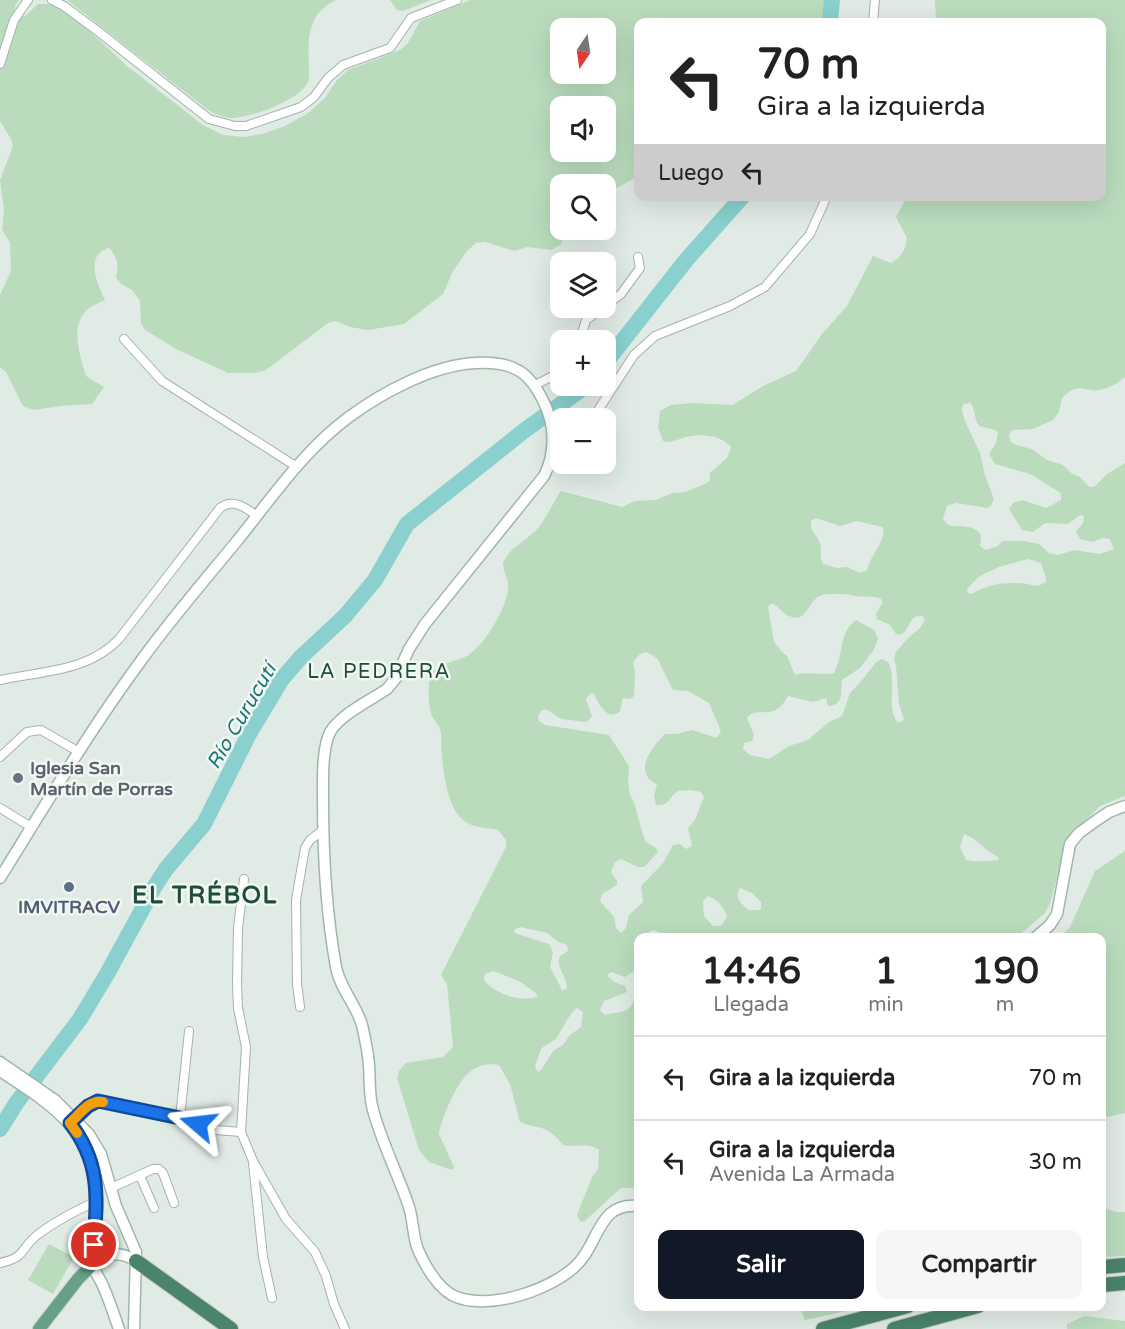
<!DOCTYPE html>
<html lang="es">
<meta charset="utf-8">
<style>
body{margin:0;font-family:"Varela Round",sans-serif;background:#f6f6f6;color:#222;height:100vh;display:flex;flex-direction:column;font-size:22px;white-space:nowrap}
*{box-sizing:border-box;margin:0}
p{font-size:20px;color:#767676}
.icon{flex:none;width:33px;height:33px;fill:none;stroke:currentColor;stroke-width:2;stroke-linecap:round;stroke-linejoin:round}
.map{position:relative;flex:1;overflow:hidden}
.drawer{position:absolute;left:634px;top:933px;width:472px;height:378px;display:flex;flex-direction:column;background:#fff;border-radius:12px;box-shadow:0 6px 24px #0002}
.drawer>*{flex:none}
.hud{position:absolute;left:634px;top:18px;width:472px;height:183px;border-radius:12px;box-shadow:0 6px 24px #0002;background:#fff;color:#222;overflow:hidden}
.needle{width:39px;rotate:193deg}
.buttons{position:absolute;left:550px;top:18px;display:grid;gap:12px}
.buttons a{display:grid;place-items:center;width:66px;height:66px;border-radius:12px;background:#fff;box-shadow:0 6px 24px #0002;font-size:30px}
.pin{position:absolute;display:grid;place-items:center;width:51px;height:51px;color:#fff;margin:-26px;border:3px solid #fff;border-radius:50%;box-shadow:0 2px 6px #0007}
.me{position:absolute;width:66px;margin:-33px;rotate:287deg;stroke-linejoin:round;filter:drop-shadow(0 0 4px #0008)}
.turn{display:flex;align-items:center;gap:21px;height:126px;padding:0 24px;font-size:27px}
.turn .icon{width:78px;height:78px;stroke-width:2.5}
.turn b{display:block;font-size:42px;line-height:51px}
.then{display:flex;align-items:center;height:57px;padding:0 24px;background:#0003;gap:12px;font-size:22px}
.eta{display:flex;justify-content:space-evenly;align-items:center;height:102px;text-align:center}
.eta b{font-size:36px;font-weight:700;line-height:42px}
.action{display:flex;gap:12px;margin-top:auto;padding:12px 24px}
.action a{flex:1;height:69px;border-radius:12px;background:#111827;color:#fff;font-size:24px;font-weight:700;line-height:69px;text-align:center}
.action a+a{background:#f6f6f6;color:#222}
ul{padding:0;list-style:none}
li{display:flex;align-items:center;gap:18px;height:84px;padding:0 24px;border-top:2px solid #e0e0e0}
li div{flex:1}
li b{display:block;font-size:22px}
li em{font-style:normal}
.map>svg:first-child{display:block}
</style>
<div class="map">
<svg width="1125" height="1329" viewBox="0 0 1125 1329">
<rect width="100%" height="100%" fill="#e1ebe5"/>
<!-- green -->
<g fill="#badcbd" fill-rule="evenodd">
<path d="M0,0H19L15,6L16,15L19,17L25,16L38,4H49L60,9L83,25L127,66L203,125L223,135L244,137L262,134L285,126L307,114L325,98L337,80L348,70L400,50L408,43L420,21L470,0H827L837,22H639V176C630,180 614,191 606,192V184C590,184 576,183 561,184L555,198L561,230L565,235L561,244L551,250L527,247L515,251L485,242L476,243L467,251L453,271L443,294L404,324L368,330L350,327L335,321L328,323L266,370L255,373H228L176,349L145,330L141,323L140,301L132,290L121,284L116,277C119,265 118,258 109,248C84,255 97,284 105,300C100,303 92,305 88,309C69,325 80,356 86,376L104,387L92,404L60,406L34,410L23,406L6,372L0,367V295L11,271L10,243L2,229L4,209L0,180L13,146L11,139L0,121ZM561,28H606V74H561ZM561,106H606V152H561Z"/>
<path d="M67,0H336C309,13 307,36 309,64C309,70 310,76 308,82C301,100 248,119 230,118C222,117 215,114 208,110Z"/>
<polygon points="390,0 431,0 403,11 397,10"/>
<path d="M935,0H1125V377C1118,383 1108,389 1098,390C1081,392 1080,381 1062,398L1059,412L1053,420L1033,429L1012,430L1009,436L1011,442L1016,445L1032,449L1047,460L1063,465L1071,473L1080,477L1089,487H1094L1107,474L1125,463V796L1100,806L1068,839L1050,903L1045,913L1017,937L904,938L873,934L862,938H671L654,930L650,931L647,937L639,938V953L634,971L625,977L611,972L607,975L614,982L625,986L627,992L604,1001L600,1010L605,1015C620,1011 630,1015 635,997L639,995V1192L632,1188H621L587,1219L584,1222L580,1221L577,1215L592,1177L598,1169L599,1150C588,1142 576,1148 563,1145C545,1123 543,1131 520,1122L510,1084L499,1065C490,1063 479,1065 471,1071C457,1081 442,1117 439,1134L454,1167L452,1170L429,1162L419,1150L397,1078L399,1071L406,1063L443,1057L453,1047L447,984L441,975L506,847V840L498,830C485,827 471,829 460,817C447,803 444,775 442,757C441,748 442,738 440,729C439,724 435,722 433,718C428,710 427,681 432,673C438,664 456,661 465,657C482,650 510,604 508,585C508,578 503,571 503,563C511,546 522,544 534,532C544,524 553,502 561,491L622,507L635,501L656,500L672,493L685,492L707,483L710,480V473L727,458L731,447C722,435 700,433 686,437C677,439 672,444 663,441L658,428L660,411L671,405L692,403L733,405L763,386L796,371L822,334L847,306L873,256L891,263C902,257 905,250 907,238L896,217L907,197L1102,196V22H936ZM971,403C975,410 974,418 979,426L995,430L998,433L996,443L989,454L995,464L1030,474L1061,493V500L1046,508L1022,500L1013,503L1009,509L1022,530L1033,532L1045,523L1068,524L1080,515L1084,516L1083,523L1076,532L1080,539L1092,542L1103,538L1110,539L1114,549L1100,554L1074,550L1058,555L1049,553L1039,544L1025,541H1002L998,546L986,550L980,546L981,535C972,523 960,528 948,525L943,519L947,506L956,503L988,508L991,506L994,499L985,475L980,453L965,421L962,411L963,404ZM816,518L840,526L857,521L882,527L884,530C883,545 870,556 867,570L860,573L847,567L837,568L823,564C819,556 822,551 820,544C818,534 810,533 811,521ZM1028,559L1041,563L1046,578V582L1038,586C1016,581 991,581 972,594L968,593L967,589L978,577L999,567ZM848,594C859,599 870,594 881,599L883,602L876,614L877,619L890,625L896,634L900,635C908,632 908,622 915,617L922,616L925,619L920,628L909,637L896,652L894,659L896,666L899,704L904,720L898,723C885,707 898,680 888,662L882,659L876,662L863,679L850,693L842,716L829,722L808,740L789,746L769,759L750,755L743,749L744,743L752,741L754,735L747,718C757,704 773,724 788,696L813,702L826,698L828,706C845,705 840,692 842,680L860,668L873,651L878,639L874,630L856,620C838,633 844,655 834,673C822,676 808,671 795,675L787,656L782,652L774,642L768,607L770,604H774C779,607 783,614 789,616C806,624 807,604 818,597C825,592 839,595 848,594ZM646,652L657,658L673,690L688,691L709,703L721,731L717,738L692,730L677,734H665C656,743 639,762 647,776C649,780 654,782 657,785L654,795L656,805C669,807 669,797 678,791L691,790L701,792L704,798C697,810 699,818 688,828L692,846L686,849L680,844L673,845L663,863L641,886L643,902L629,915L626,928L621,933L616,928L614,917L600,901L602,894L617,885V881L611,872L615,862L621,859L638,867H644L658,852L656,848L646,842L643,835L634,802L630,795L628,780L629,766L609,735L545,725L539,721L538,716L541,711L546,709L561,719L586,722L592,717L586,699L591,693L594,694C597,701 607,722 619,712C622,709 621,702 623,698L630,699L634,696L635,673L633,662L640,654ZM964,834C977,838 985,851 998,857L999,860C988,861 977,862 966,860L960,847ZM740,888L752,893L761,902V910H749C741,904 734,897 740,888ZM708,896C717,899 725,908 727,917L721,926H713L704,916L703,901ZM520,927L547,933L558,942L567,945L568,951L560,956C555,969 568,976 567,989L562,990L550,967L553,952L549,944L515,933L514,930ZM493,971L519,981L537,994V997C519,1002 495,994 484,980L485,974ZM577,1008L583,1012L581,1027L570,1035L563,1045L553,1051L542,1069L538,1072L535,1067C537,1061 539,1053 542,1048C547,1043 555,1042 558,1036C562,1029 571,1011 577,1008Z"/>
<polygon points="1125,851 1125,1113 1103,1118 1102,938 1060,937 1070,927 1095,871"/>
<polygon points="1103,1208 1117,1212 1125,1212 1125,1256 1103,1257"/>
<polygon points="49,1244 74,1257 53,1294 28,1280"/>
<polygon points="800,1307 858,1307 855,1309 805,1320"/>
<polygon points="1084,1316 1125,1321 1125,1329 1067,1329 1067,1324"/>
</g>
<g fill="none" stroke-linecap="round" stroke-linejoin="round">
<!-- river -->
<g stroke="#89d0ce" stroke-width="16">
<polyline points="830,22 832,0"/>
<polyline points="606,362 687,259 743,196"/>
<polyline points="0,1129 17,1102 80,1019 107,974 155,886 166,869 204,824 249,734 282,679 301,657 345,616 375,580 407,524 525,430 586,386"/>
</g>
<defs>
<g id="minor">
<polyline points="52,0 64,6 99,32 209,119 235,126 246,126 301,107 314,97 328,78 343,65 390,48 411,18 457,0"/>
<polyline points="873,22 875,0"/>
<polyline points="0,64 14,20 28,0"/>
<polyline points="606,305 621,294 640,268 638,257"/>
<polyline points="124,339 162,381 297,467"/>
<polyline points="580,340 586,320 603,308"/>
<polyline points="535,385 561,372"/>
<polyline points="593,418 634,355 655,336 730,306 765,287 810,234 827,196"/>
<polyline points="549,468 561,456"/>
<path d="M0,680C41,671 88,672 119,639L220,508C233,498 246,508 257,516"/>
<polyline points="0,757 27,732 41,730 79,752"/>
<polyline points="0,808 31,827"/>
<polyline points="300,1007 297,984 296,900 305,848 310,840 323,830"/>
<polyline points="180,1118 189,1031"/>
<polyline points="71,1122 88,1105 98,1101 180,1118 216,1130 241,1132 246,1047 238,1008 237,984 238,928 244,879"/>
<polyline points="241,1132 253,1161 286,1219 315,1252 326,1276 334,1304 345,1329"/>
<polyline points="253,1163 263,1257 272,1298"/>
<polyline points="140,1176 154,1208"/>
<polyline points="111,1188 153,1169 159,1169 163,1173 174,1203"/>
<path d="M0,1263C27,1257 19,1250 36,1236C55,1221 75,1211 97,1201"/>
</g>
<g id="secondary">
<path d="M0,878C46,804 91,728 143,658C172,618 205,580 237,541C271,499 304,450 349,417C383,392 433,365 476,363C514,361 531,372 546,407C555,428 555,455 544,476L425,624L409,649L396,678L387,689C371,700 333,718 328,737C322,756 323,779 323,800C323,855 326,912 336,967C340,989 356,1004 362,1025C365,1038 368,1052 369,1065C370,1079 369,1092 372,1106C380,1139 397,1172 408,1204C414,1220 412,1237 419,1252C426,1267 438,1287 452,1295C486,1313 558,1289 581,1260C600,1237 600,1202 639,1206"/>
<polyline points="1035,938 1050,925 1057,914 1070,844 1079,833 1097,820 1109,812 1125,806"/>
<polyline points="0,1062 55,1100 89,1134 101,1154 116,1206 136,1252 134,1329"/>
<path d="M0,1071C54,1106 98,1133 97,1205C97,1221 89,1251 93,1265C95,1272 100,1279 103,1286C109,1299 114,1315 119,1329"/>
<path d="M93,1264C107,1252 121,1251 136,1261"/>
</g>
<polyline id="primary" points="39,1329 78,1279 93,1264"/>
<g id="trunk">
<polyline points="136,1261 231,1329"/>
<polyline points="1102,1267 1125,1265"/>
<polyline points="1102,1285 1125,1283"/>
<polyline points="823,1329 908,1306"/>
<polyline points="894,1329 978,1306"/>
</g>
</defs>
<!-- minor casing -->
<use href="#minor" stroke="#a4b3ab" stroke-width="10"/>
<!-- secondary casing -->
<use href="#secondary" stroke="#9fb7ab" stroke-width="13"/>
<!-- primary casing -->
<use href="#primary" stroke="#c1c8c5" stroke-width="14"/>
<!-- trunk casing -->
<use href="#trunk" stroke="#c1c8c5" stroke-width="16"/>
<!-- minor -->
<use href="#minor" stroke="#fff" stroke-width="8"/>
<!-- secondary -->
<use href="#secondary" stroke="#fff" stroke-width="10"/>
<!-- primary -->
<use href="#primary" stroke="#66a087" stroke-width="12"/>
<!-- trunk -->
<use href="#trunk" stroke="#4a846c" stroke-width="14"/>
</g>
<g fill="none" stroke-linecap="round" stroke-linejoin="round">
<defs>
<path id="route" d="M94,1245C97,1197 101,1163 70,1123L88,1106L98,1101L180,1118L198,1124"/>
</defs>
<!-- route casing -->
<use href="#route" stroke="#114b97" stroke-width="15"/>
<!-- route -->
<use href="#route" stroke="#1a73e8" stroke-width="10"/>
<!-- slow -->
<path stroke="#f59e0b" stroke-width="10" d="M77,1133L70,1123C79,1115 89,1099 103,1102"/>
</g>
<!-- markers -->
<circle fill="#6b7280" stroke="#f1f8f3" stroke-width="2" cx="18" cy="778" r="6"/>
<circle fill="#5c6f8a" stroke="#f1f8f3" stroke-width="2" cx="69" cy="887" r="6"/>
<g text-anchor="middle" stroke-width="5" stroke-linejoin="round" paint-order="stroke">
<!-- worship labels -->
<g font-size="18" font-weight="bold" fill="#5b616d" stroke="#f1f8f3" text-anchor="start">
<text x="30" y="774">Iglesia San<tspan x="30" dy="21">Martín de Porras</tspan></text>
</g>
<!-- service labels -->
<g font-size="18" font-weight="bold" fill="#4e5e75" stroke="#f1f8f3">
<text x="69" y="913">IMVITRACV</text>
</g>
<!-- neighbourhood labels -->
<g font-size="20" letter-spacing="1.5" fill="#1e4d39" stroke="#f1f8f3">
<text x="379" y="678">LA PEDRERA</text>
</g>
<!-- water labels -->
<g font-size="20" font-style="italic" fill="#1d7676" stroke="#f1f8f3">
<text transform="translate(241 716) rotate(-60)" y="7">Río Curucutí</text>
</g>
<!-- district labels -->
<g font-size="24" font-weight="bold" letter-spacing="1.5" fill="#1e4d39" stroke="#f1f8f3">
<text x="205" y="903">EL TRÉBOL</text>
</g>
</g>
</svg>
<div class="buttons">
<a><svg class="needle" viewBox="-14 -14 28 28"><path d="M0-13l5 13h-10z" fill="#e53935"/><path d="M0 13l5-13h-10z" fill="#767676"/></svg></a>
<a><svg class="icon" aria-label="sound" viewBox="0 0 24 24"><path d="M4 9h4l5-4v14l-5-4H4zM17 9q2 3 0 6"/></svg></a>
<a><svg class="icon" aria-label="search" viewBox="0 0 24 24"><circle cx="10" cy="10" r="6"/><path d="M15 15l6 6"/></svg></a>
<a><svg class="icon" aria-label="layers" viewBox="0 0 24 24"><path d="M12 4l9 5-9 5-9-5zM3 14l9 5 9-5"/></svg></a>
<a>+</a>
<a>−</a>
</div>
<div class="pin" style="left:94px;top:1245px;background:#d93025"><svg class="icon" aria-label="arrive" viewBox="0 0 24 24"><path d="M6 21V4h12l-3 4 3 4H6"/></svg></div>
<svg class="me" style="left:198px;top:1124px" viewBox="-20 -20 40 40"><path d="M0-17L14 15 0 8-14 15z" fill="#1a73e8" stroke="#fff" stroke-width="4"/></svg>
<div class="hud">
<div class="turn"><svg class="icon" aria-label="left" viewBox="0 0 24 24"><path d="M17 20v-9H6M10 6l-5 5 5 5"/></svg><div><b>70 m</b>Gira a la izquierda</div></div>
<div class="then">Luego<svg class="icon" aria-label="left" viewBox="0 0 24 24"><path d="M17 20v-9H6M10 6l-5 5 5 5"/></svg></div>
</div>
<section class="drawer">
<div class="eta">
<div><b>14:46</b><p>Llegada</p></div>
<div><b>1</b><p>min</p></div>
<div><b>190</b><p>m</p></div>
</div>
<ul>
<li><svg class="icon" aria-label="left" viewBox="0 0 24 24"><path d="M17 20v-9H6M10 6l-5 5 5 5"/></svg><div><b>Gira a la izquierda</b></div><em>70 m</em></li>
<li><svg class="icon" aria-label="left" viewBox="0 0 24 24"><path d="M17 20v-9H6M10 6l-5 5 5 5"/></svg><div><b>Gira a la izquierda</b><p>Avenida La Armada</p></div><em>30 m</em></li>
</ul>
<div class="action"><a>Salir</a><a>Compartir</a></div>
</section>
</div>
